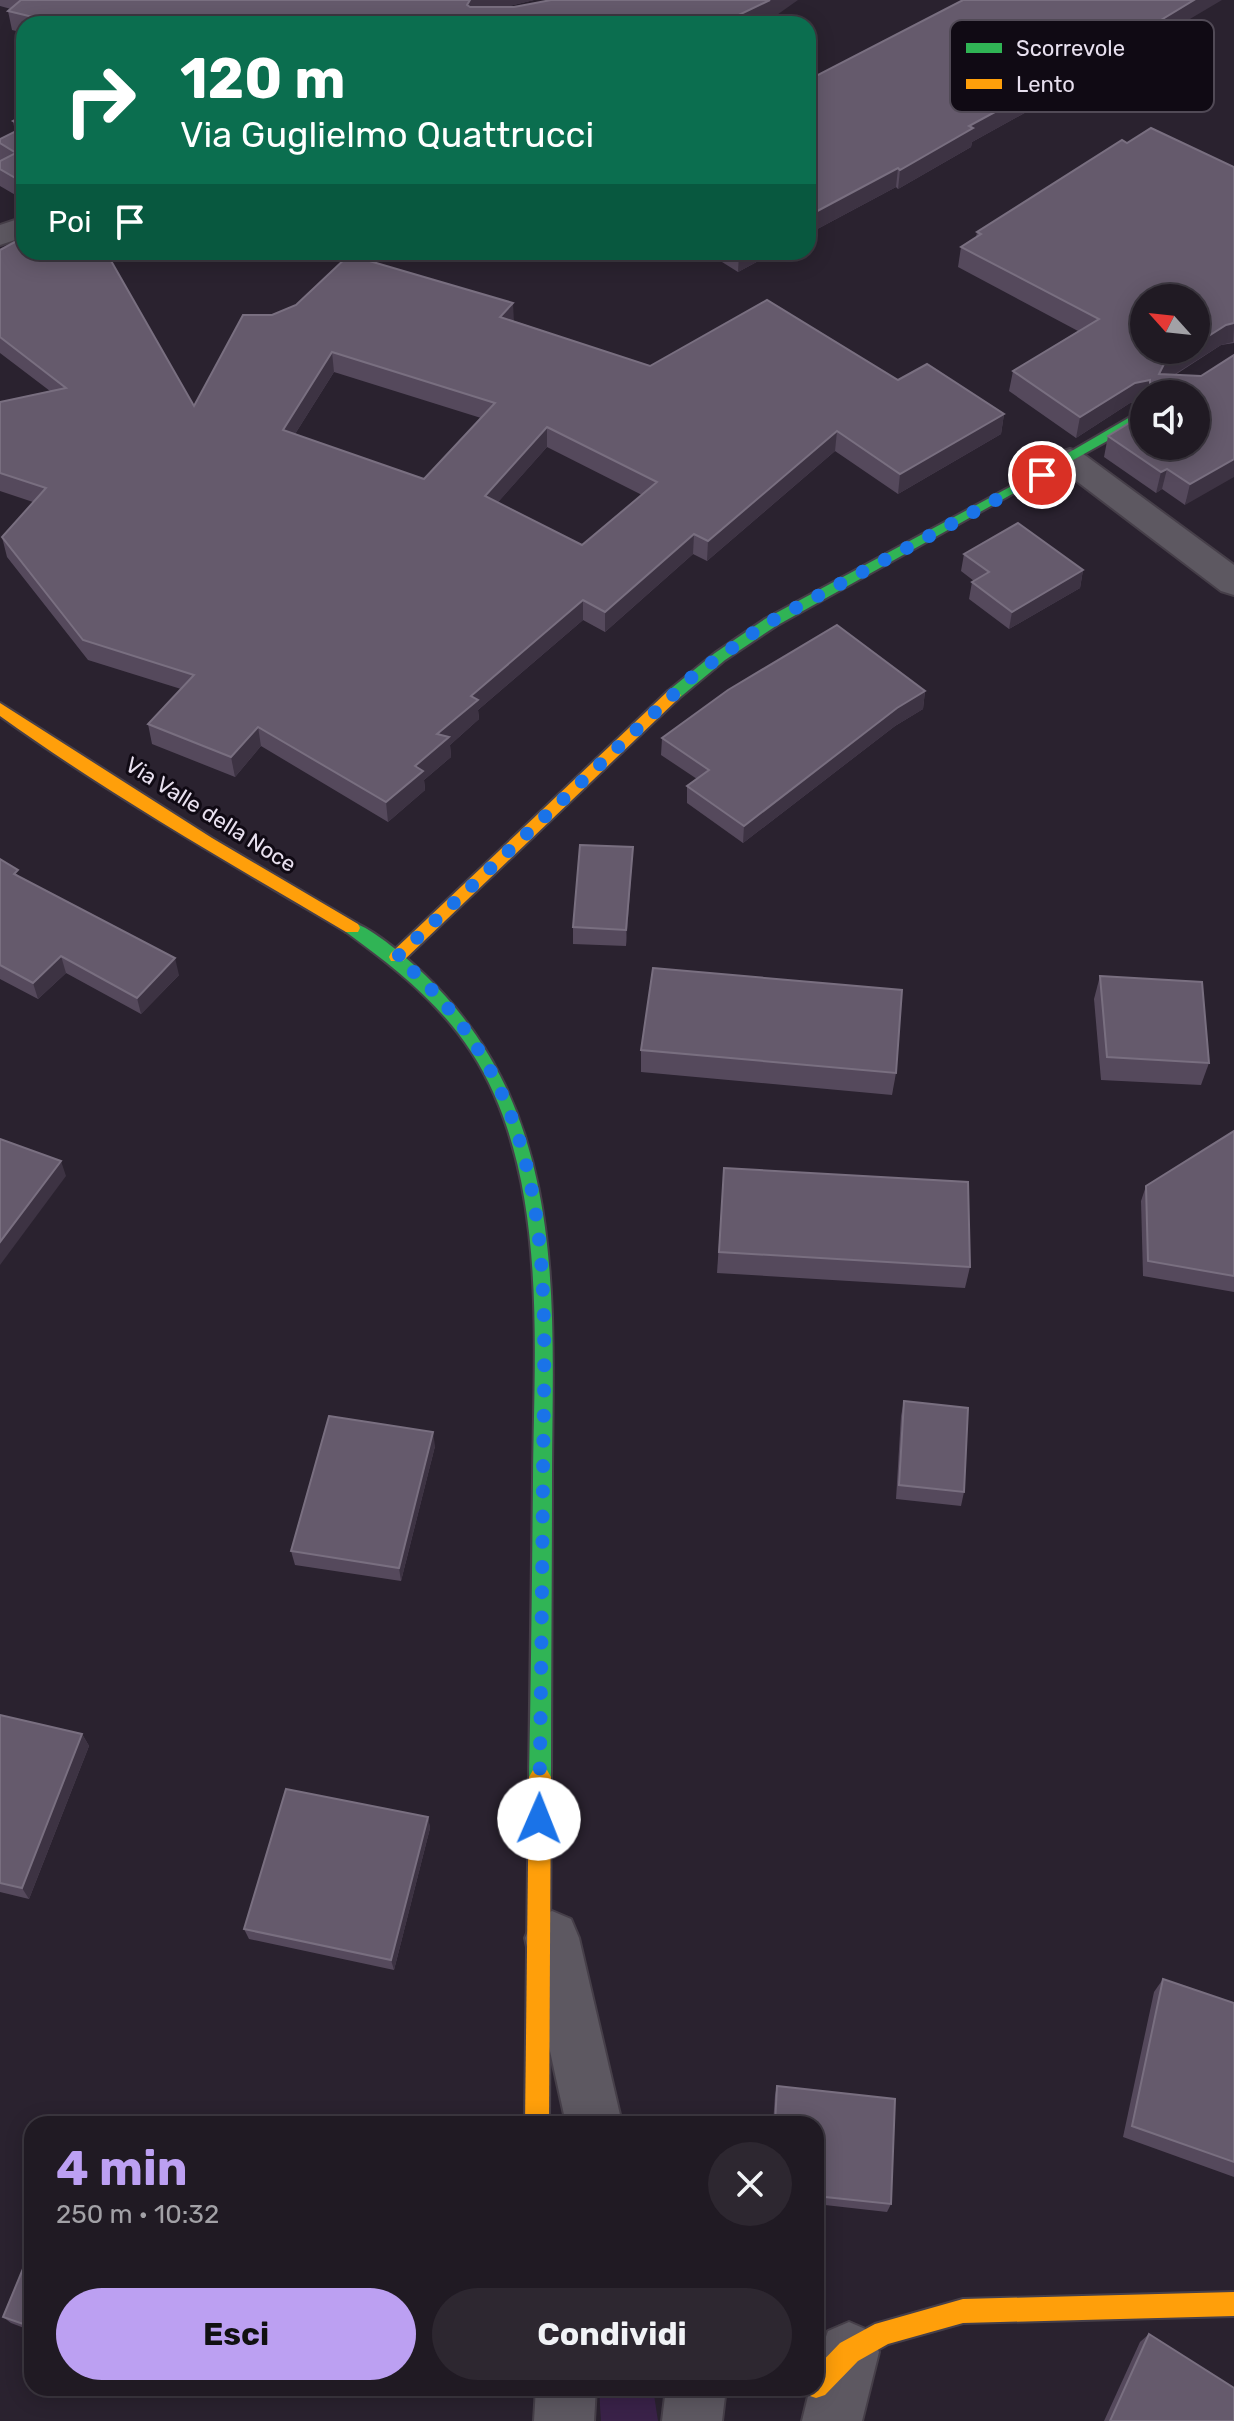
<!DOCTYPE html>
<html lang="it">
<meta charset="utf-8">
<style>
body{margin:0;font-family:Rubik,sans-serif;background:#2d2730;color:#f1f3f6;height:100vh;display:flex;flex-direction:column;font-size:30px;white-space:nowrap}
*{box-sizing:border-box;margin:0}
p{font-size:26px;color:#a2a1a6}
.icon{flex:none;width:44px;height:44px;fill:none;stroke:currentColor;stroke-width:2;stroke-linecap:round;stroke-linejoin:round}
.map{position:relative;flex:1;overflow:hidden}
.panel{position:absolute;left:24px;top:2116px;width:800px;height:280px;display:flex;flex-direction:column;background:#201a23;border-radius:24px;box-shadow:0 4px 20px #0003,0 0 0 2px #3d3841}
.panel>*{flex:none}
.hud{position:absolute;left:16px;top:16px;width:800px;height:244px;border-radius:24px;box-shadow:0 4px 20px #0003,0 0 0 2px #3d3841;background:#0b6e4f;color:#fff;overflow:hidden}
.needle{width:52px;rotate:297deg}
.buttons{position:absolute;left:1130px;top:284px;display:grid;gap:16px}
.buttons a{display:grid;place-items:center;width:80px;height:80px;border-radius:50%;background:#201a23;box-shadow:0 4px 20px #0003,0 0 0 2px #3d3841;font-size:40px}
.pin{position:absolute;display:grid;place-items:center;width:68px;height:68px;color:#fff;margin:-34px;border:4px solid #fff;border-radius:50%;box-shadow:0 2px 8px #0007}
.me{position:absolute;width:88px;margin:-44px;rotate:1deg;stroke-linejoin:round;filter:drop-shadow(0 0 6px #0008)}
.turn{display:flex;align-items:center;gap:28px;height:168px;padding:0 32px;font-size:36px}
.turn .icon{width:104px;height:104px;stroke-width:2.5}
.turn b{display:block;font-size:56px;line-height:68px}
.then{display:flex;align-items:center;height:76px;padding:0 32px;background:#0003;gap:16px;font-size:30px}
.round{display:grid;place-items:center;flex:none;width:84px;height:84px;border-radius:42px;background:#2d2730}
.summary{display:flex;align-items:center;justify-content:space-between;height:136px;padding:0 32px}
h1{font-size:48px;font-weight:700;line-height:60px;color:#bca0f2}
.cta{display:flex;gap:16px;margin-top:auto;padding:16px 32px}
.cta a{flex:1;height:92px;border-radius:48px;background:#bca0f2;color:#111;font-size:32px;font-weight:700;line-height:92px;text-align:center}
.cta a+a{background:#2d2730;color:#f1f3f6}
.map>svg:first-child{display:block}
</style>
<div class="map">
<svg width="1234" height="2421" viewBox="0 0 1234 2421">
<rect width="100%" height="100%" fill="#2a222f"/>
<!-- green -->
<polygon fill="#3a2249" points="599,2388 653,2388 658,2421 601,2421"/>
<g fill="none" stroke-linecap="round" stroke-linejoin="round">
<defs>
<g id="street">
<polygon points="24,217 24,237 0,245 0,225"/>
<polygon points="1070,449 1082,453 1234,565 1234,595 1221,591 1058,467 1053,460 1058,453"/>
<polygon points="552,1911 571,1919 579,1938 621,2119 619,2124 567,2124 565,2119 525,1938 533,1919"/>
<polygon points="849,2322 870,2331 879,2352 862,2421 802,2421 810,2388 816,2388 816,2365 828,2331"/>
<polygon points="536,2388 596,2388 594,2421 534,2421"/>
<polygon points="666,2388 726,2388 722,2421 662,2421"/>
</g>
<g id="fast">
<polygon points="1144,409 1144,419 1116,436 776,626 725,660 678,699 668,699 668,691 715,653 765,619 1008,488"/>
<path d="M352,922C374,929 408,959 425,975C567,1112 553,1293 552,1474C552,1575 551,1676 551,1777L547,1784L540,1787L533,1784L529,1777C531,1678 532,1579 533,1480C534,1344 549,1173 472,1053C440,1003 394,967 346,932L344,928Z"/>
</g>
<g id="slow">
<polygon points="673,690 681,695 678,699 403,961 391,961 389,957 391,953 668,691"/>
<path d="M0,703L212,838L358,924L360,928L358,932H346C229,863 110,795 0,716Z"/>
<polygon points="540,1767 547,1770 551,1777 549,2124 525,2124 529,1777 533,1770"/>
<polygon points="1234,2292 1234,2316 963,2323 888,2344 858,2361 825,2395 816,2398 807,2395 805,2388 816,2388 816,2368 840,2343 875,2324 963,2299"/>
</g>
</defs>
<!-- street casing -->
<use href="#street" stroke="#463f49" stroke-width="4"/>
<!-- fast casing -->
<use href="#fast" stroke="#463f49" stroke-width="4"/>
<!-- slow casing -->
<use href="#slow" stroke="#463f49" stroke-width="4"/>
<!-- street -->
<use href="#street" fill="#5d5861" fill-rule="evenodd"/>
<!-- fast -->
<use href="#fast" fill="#30b455" fill-rule="evenodd"/>
<!-- slow -->
<use href="#slow" fill="#ff9f0a" fill-rule="evenodd"/>
</g>
<!-- wall -->
<g fill="#55495c" fill-rule="evenodd">
<polygon points="0,0 534,0 505,7 774,17 760,24 24,24 24,33 12,30 8,11 11,9 0,6"/>
<polygon points="1124,58 972,142 971,147 898,189 896,187 808,234 808,80"/>
<polygon points="24,115 24,200 0,186 0,139 15,132 13,121"/>
<polygon points="1127,143 1234,167 1234,343 1221,345 1175,375 1201,376 1234,355 1185,505 1162,489 1156,493 1104,457 1108,436 1196,394 1144,394 1144,401 1130,403 1076,438 1009,391 1013,371 1078,331 958,267 961,247 976,237 977,232"/>
<path d="M0,250L194,406L243,315L514,321L650,366L898,380L1004,414L1001,434L898,494L835,451L707,561L693,554L605,632L583,620L478,710L479,719L450,745L451,757L424,780L425,790L388,822L261,746L235,777L152,744L148,724L181,689L88,660L7,557L2,537L33,502L0,491V402L50,391L0,353ZM334,372L481,418L424,479L295,434ZM547,447L642,495L582,545L498,502Z"/>
<polygon points="706,252 775,252 738,272"/>
<polygon points="964,554 1083,570 1080,588 1009,629 969,599 972,582 974,581 961,571"/>
<polygon points="925,691 923,709 895,726 743,843 687,803 687,786 697,779 661,755 662,738"/>
<polygon points="633,847 626,946 573,944 573,927"/>
<polygon points="0,859 21,878 179,975 141,1014 66,973 38,999 0,979"/>
<polygon points="1100,976 1209,1063 1201,1085 1101,1080 1094,999"/>
<polygon points="641,1050 896,1073 892,1095 641,1072"/>
<polygon points="1234,1131 1234,1292 1143,1276 1141,1201 1146,1186"/>
<polygon points="724,1168 970,1267 965,1288 717,1273"/>
<polygon points="904,1401 964,1492 961,1506 896,1499 901,1416"/>
<polygon points="435,1446 401,1581 295,1565 291,1551"/>
<polygon points="0,1715 82,1734 89,1746 29,1899 0,1892"/>
<polygon points="428,1817 430,1828 394,1970 249,1939 244,1929"/>
<polygon points="1163,1979 1234,2003 1234,2177 1123,2137 1154,1992"/>
<polygon points="777,2086 895,2099 891,2204 887,2212 816,2204 816,2124 773,2124 775,2095"/>
<polygon points="32,2247 32,2331 11,2323 3,2317"/>
<polygon points="1149,2334 1234,2421 1104,2421 1140,2342"/>
</g>
<!-- shaded-wall -->
<g fill="#3d3343">
<polygon points="470,0 534,0 474,15 467,5"/>
<polygon points="770,0 798,0 774,17 760,24 720,24"/>
<polygon points="1194,0 1222,0 1124,58 972,142 971,147 898,189 900,170 969,126"/>
<polygon points="898,168 896,187 808,234 808,216"/>
<polygon points="740,252 775,252 738,272 739,253"/>
<polygon points="513,303 514,323 500,317"/>
<polygon points="1234,323 1233,342 1221,345 1159,384 1159,374 1164,364 1186,350 1196,350 1196,344 1226,325"/>
<polygon points="332,352 334,372 285,450 283,430"/>
<polygon points="1150,380 1147,394 1144,394 1144,401 1130,403 1076,438 1080,417 1135,383"/>
<polygon points="1004,414 1001,434 898,494 900,474"/>
<polygon points="547,427 547,447 486,516 485,496"/>
<polygon points="837,431 835,451 707,561 708,541"/>
<polygon points="1234,459 1234,477 1185,505 1190,484"/>
<polygon points="1167,469 1162,489 1156,493 1161,472"/>
<polygon points="694,534 693,554 605,632 605,612"/>
<polygon points="1083,570 1080,588 1009,629 1012,612"/>
<polygon points="583,600 583,620 478,710 479,719 450,745 451,757 424,780 425,790 388,822 386,802 415,766 437,734 471,696"/>
<polygon points="925,691 923,709 895,726 743,843 744,826 897,708"/>
<polygon points="258,727 261,746 235,777 231,757"/>
<polygon points="633,847 632,864 626,946 626,930"/>
<polygon points="61,956 66,973 38,999 33,983"/>
<polygon points="175,958 179,975 141,1014 137,998"/>
<polygon points="61,1161 66,1176 0,1265 0,1242"/>
<polygon points="433,1432 435,1446 401,1581 399,1568"/>
<polygon points="82,1734 89,1746 29,1899 22,1888"/>
<polygon points="428,1817 430,1828 394,1970 391,1960"/>
</g>
<!-- building -->
<g fill="#655a6c" stroke="#796f80" stroke-width="2" fill-rule="evenodd">
<polygon points="21,0 470,0 467,5 470,7 514,7 551,0 770,0 720,24 62,24 8,11"/>
<polygon points="963,0 1194,0 1128,40 969,126 973,128 900,170 898,168 808,216 808,124 812,122 808,119 808,80"/>
<polygon points="24,115 24,127 13,121"/>
<polygon points="24,127 24,183 0,169 0,161 16,153 0,143 0,139"/>
<polygon points="1151,128 1234,167 1234,323 1226,325 1196,344 1196,298 1144,298 1144,350 1186,350 1164,364 1159,374 1201,376 1234,355 1234,459 1190,484 1167,469 1161,472 1108,436 1144,414 1144,446 1196,446 1196,394 1150,394 1150,380 1135,383 1080,417 1013,371 1099,319 961,247 981,234 977,232 1122,140 1127,143"/>
<path d="M24,237V252H106L194,406L243,315H272L296,305L349,255L513,303L500,317L650,366L767,300L898,380L927,364L1004,414L900,474L837,431L708,541L694,534L605,612L583,600L471,696L478,700L437,734L449,737L415,766L423,771L386,802L258,727L231,757L148,724L194,675L83,640L2,537L46,488L0,473V402L66,388L0,337V250ZM332,352L495,403L424,479L283,430ZM547,427L657,482L582,545L485,496Z"/>
<polygon points="1018,523 1083,570 1012,612 972,582 989,572 964,554"/>
<polygon points="837,625 925,691 897,708 744,826 687,786 709,770 662,738 728,690"/>
<polygon points="580,845 633,847 626,930 573,927"/>
<polygon points="0,859 18,870 14,874 175,958 137,998 61,956 33,983 0,965"/>
<polygon points="653,968 902,990 896,1073 641,1050"/>
<polygon points="1100,976 1202,982 1209,1063 1107,1057"/>
<polygon points="1234,1131 1234,1276 1148,1261 1146,1186"/>
<polygon points="0,1139 61,1161 0,1242"/>
<polygon points="724,1168 968,1182 970,1267 719,1252"/>
<polygon points="904,1401 968,1408 964,1492 899,1485"/>
<polygon points="329,1416 433,1432 399,1568 291,1551"/>
<polygon points="0,1715 82,1734 22,1888 0,1883"/>
<polygon points="286,1789 428,1817 391,1960 244,1929"/>
<polygon points="1163,1979 1234,2003 1234,2162 1132,2126"/>
<polygon points="777,2086 895,2099 891,2204 816,2196 816,2124 775,2124"/>
<polygon points="32,2247 32,2327 3,2317"/>
<polygon points="1149,2334 1234,2388 1234,2421 1110,2421"/>
</g>
<g fill="none" stroke-linecap="round" stroke-linejoin="round">
<!-- route -->
<path stroke="#1a73e8" stroke-width="14" stroke-dasharray="0 25.2" d="M539,1819C541,1705 542,1592 543,1479C544,1281 564,1099 397,957L693,676L764,625L1042,475"/>
</g>
<g text-anchor="middle" stroke-width="6" stroke-linejoin="round" paint-order="stroke">
<!-- street labels -->
<g font-size="22" fill="#e8e0ef" stroke="#100a14">
<text transform="translate(211 814) rotate(32)" y="8">Via Valle della Noce</text>
</g>
</g>
<!-- legend -->
<rect x="950" y="20" width="264" height="92" rx="12" fill="#100a14" stroke="#514a56" stroke-width="2"/>
<rect x="966" y="43" width="36" height="10" fill="#30b455"/>
<rect x="966" y="79" width="36" height="10" fill="#ff9f0a"/>
<g font-size="22" fill="#e8e0ef">
<text x="1016" y="56">Scorrevole</text>
<text x="1016" y="92">Lento</text>
</g>
</svg>
<div class="buttons">
<a><svg class="needle" viewBox="-14 -14 28 28"><path d="M0-13l5 13h-10z" fill="#e53935"/><path d="M0 13l5-13h-10z" fill="#a2a1a6"/></svg></a>
<a><svg class="icon" aria-label="sound" viewBox="0 0 24 24"><path d="M4 9h4l5-4v14l-5-4H4zM17 9q2 3 0 6"/></svg></a>
</div>
<div class="pin" style="left:1042px;top:475px;background:#d93025"><svg class="icon" aria-label="arrive" viewBox="0 0 24 24"><path d="M6 21V4h12l-3 4 3 4H6"/></svg></div>
<svg class="me" style="left:539px;top:1819px" viewBox="-20 -20 40 40"><circle r="19" fill="#fff"/><path d="M0-13L10 11 0 6-10 11z" fill="#1a73e8"/></svg>
<div class="hud">
<div class="turn"><svg class="icon" aria-label="right" viewBox="0 0 24 24"><path d="M7 20v-9h11M14 6l5 5-5 5"/></svg><div><b>120 m</b>Via Guglielmo Quattrucci</div></div>
<div class="then">Poi<svg class="icon" aria-label="arrive" viewBox="0 0 24 24"><path d="M6 21V4h12l-3 4 3 4H6"/></svg></div>
</div>
<section class="panel">
<div class="summary"><div><h1>4 min</h1><p>250 m · 10:32</p></div><a class="round"><svg class="icon" aria-label="close" viewBox="0 0 24 24"><path d="M6 6l12 12M18 6L6 18"/></svg></a></div>
<div class="cta"><a>Esci</a><a>Condividi</a></div>
</section>
</div>
